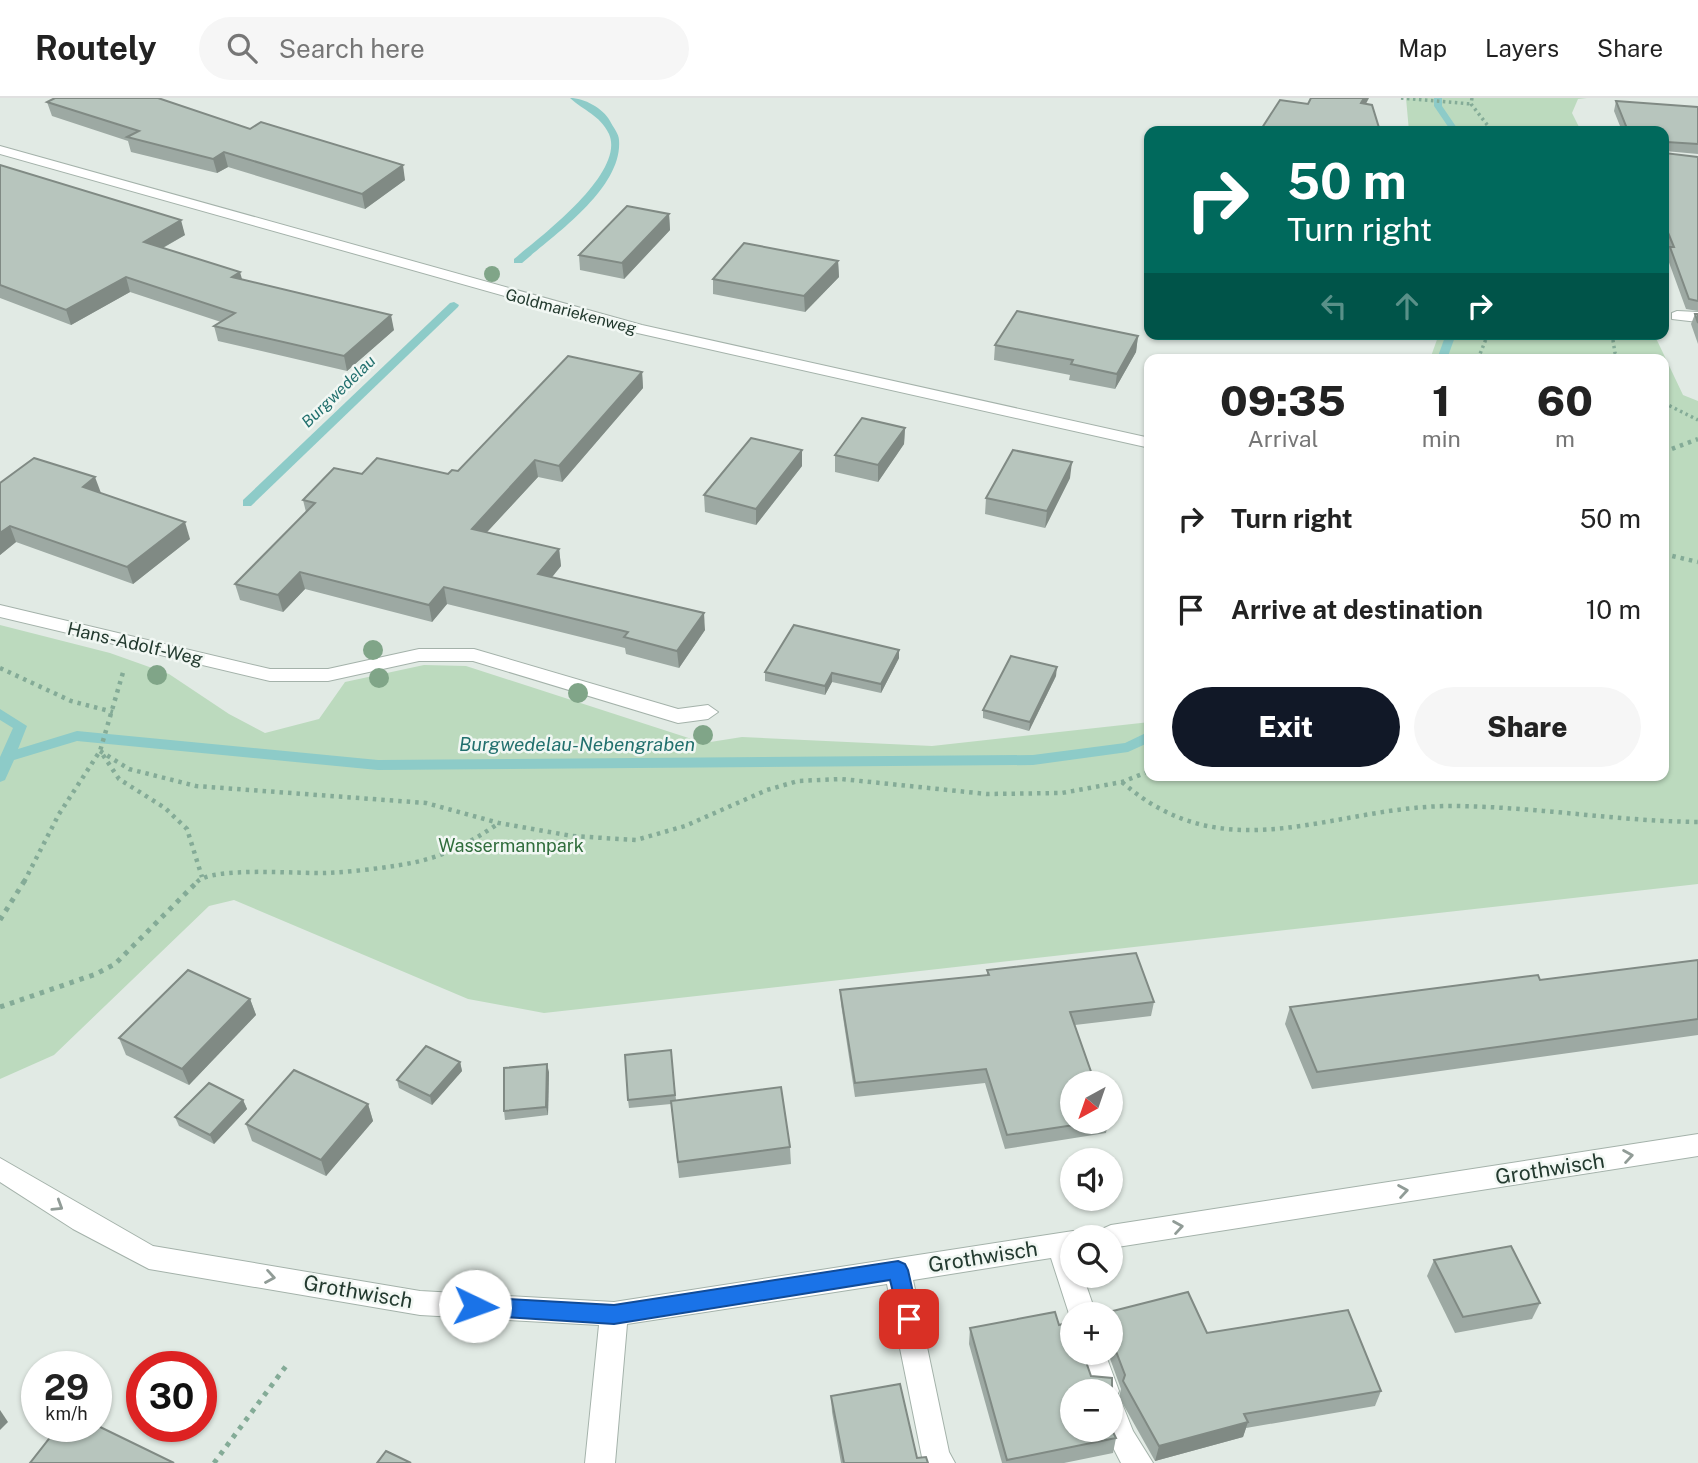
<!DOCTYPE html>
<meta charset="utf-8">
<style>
body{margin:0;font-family:"Public Sans",sans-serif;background:#f6f6f6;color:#222;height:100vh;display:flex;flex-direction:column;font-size:26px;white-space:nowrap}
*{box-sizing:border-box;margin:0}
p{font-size:23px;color:#767676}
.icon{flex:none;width:38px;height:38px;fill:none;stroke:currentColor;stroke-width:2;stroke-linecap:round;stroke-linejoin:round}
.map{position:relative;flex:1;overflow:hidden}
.details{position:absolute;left:1144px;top:256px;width:525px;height:427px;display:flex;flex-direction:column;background:#fff;border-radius:14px;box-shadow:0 2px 5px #0004}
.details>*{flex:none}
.banner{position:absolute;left:1144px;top:28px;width:525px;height:214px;border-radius:14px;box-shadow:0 2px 5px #0004;background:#00695c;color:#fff;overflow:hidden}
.needle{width:46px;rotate:220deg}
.controls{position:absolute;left:1060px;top:973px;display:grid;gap:14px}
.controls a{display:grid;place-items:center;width:63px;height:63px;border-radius:50%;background:#fff;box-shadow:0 2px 5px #0004;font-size:35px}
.speed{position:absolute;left:21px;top:1253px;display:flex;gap:14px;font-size:35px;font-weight:700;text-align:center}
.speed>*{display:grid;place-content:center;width:91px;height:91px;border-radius:50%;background:#fff;box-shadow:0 2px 5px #0004;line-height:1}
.speed small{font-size:18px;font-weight:400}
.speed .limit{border:10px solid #d22;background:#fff;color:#111}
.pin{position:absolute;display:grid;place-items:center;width:60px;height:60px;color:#fff;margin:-30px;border-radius:14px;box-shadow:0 4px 10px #0006}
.me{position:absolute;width:77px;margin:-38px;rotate:93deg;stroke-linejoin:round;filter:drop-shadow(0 0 5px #0008)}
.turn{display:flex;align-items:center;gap:24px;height:147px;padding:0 28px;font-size:32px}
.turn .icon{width:91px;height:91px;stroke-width:2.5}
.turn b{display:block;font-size:49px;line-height:60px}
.lanes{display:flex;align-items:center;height:66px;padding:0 28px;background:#0003;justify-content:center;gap:35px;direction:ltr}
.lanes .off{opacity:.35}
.eta{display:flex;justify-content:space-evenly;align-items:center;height:119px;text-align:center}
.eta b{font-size:42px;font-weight:800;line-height:49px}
.action{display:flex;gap:14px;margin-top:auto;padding:14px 28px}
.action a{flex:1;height:80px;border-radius:42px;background:#111827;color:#fff;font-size:28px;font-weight:800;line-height:80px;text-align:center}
.action a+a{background:#f6f6f6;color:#222}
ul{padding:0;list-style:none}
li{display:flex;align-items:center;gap:21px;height:91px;padding:0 28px}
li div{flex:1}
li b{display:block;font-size:26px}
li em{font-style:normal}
header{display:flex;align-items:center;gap:42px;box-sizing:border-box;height:98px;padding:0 35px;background:#fff;border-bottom:2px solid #e0e0e0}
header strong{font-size:33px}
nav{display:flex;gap:38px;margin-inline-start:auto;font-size:24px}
.search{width:490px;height:63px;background:#f6f6f6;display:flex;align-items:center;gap:18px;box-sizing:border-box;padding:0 24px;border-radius:38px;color:#767676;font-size:26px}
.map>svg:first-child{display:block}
</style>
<header>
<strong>Routely</strong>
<div class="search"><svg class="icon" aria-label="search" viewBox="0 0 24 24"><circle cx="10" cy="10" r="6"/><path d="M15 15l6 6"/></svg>Search here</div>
<nav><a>Map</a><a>Layers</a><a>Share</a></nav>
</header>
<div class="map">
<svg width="1698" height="1365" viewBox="0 0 1698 1365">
<rect width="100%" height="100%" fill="#e1eae4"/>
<!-- green -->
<g fill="#bcdabe">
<polygon points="1406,0 1587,0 1578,1 1572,15 1581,33 1409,33"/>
<polygon points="1439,236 1654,236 1683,297 1698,303 1698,786 544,915 468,901 234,802 209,808 54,957 0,981 0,527 110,555 169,576 229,616 265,635 319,621 345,584 424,567 466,568 704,645 742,639 932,648 1150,624 1150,677 1664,677 1664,261 1430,261"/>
</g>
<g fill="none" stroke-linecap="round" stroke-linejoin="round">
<!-- stream -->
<g fill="#8dcbc8" fill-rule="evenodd">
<path d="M570,0C584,0 603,10 610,23C613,29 619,36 619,42C623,90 554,137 522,165H514V161C540,139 626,75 609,36C600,17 584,13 570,0Z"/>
<polygon points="1434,0 1442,0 1442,8 1459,33 1451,33 1434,8"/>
<polygon points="454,204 459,207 458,209 251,408 243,408 243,402 450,205"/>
<polygon points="1446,236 1456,236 1447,261 1437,261"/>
<polygon points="0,611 27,628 18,651 77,633 378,662 1033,657 1125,645 1150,633 1150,644 1128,654 1033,667 378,672 77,643 14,662 5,682 0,684 0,659 13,630 0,622"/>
</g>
<defs>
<g id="minor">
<polygon points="0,48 642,227 1150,340 1150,350 633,234 0,56"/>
<polygon points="1677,213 1698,214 1698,224 1672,221 1672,215"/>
<polygon points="0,507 270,571 328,571 419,551 474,551 678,611 708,607 718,614 708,621 678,625 473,563 419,563 328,583 270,583 0,519"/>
<polygon points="1698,1036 1698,1058 1111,1150 1111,1139 1098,1139 1102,1131 1111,1127"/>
<polygon points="0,1060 153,1148 420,1193 614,1204 1073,1133 1084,1139 1073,1139 1073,1178 1083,1178 1096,1216 1073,1216 1072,1225 1051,1160 913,1182 949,1354 955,1365 924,1365 922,1359 887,1186 627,1226 615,1365 585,1365 599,1227 420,1217 149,1171 73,1131 0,1084"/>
<polygon points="1077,1255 1105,1255 1119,1293 1116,1300 1121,1303 1133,1333 1153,1365 1121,1365 1104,1332 1111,1332 1111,1293 1091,1293"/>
</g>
</defs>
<!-- minor casing -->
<use href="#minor" stroke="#a4b2aa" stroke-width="2"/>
<!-- path-far2 -->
<g stroke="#84ab97" stroke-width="3.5" stroke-dasharray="2.5 3.5" stroke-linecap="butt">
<polyline points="1401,0 1471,6"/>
<polyline points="1472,0 1471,6 1492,33"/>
<polyline points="1612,236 1615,255 1620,261"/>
<polyline points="1478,261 1488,236"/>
<polyline points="1664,305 1698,322"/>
</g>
<!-- path-far1 -->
<g stroke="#84ab97" stroke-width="4.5" stroke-dasharray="3.5 5" stroke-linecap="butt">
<polyline points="1664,354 1698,341"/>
<polyline points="1664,456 1698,464"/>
<polyline points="0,570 71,603 113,614"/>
<polyline points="100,653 129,671 196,688 426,705 499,725 572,738 636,742 685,728 767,692 798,683 841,681 987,696 1062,695 1122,684 1150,673"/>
<polyline points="103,657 119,681 165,710 187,731 202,779"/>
<path d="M1122,684C1225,775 1331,709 1448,708C1532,708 1614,723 1698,724"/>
<polyline points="24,784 59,716 100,653 124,571"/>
<path d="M197,784C213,768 299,776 325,775C349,774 376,771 400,767C440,761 467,747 499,725"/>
</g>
<!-- path -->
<g stroke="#84ab97" stroke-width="5" stroke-dasharray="4.5 6" stroke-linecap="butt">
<polyline points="0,822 25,782"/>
<polyline points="0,909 96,876 115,866 199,782"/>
<polyline points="214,1365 286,1268"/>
</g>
<!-- minor -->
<use href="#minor" fill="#fff" fill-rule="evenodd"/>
</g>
<!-- trees -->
<g fill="#80a588">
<circle cx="492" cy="176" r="8"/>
<circle cx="373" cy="552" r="10"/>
<circle cx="157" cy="577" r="10"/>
<circle cx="379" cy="580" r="10"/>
<circle cx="578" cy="595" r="10"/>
<circle cx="703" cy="637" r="10"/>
</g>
<!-- wall -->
<g fill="#9da9a3">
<polygon points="1616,3 1698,9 1698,56 1665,53 1664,55 1698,59 1698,213 1686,211 1667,159 1669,155 1664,143 1664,33 1622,33 1614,13"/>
<polygon points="47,4 405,82 365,111 228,69 217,75 131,54 128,43 52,18"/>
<polygon points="0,67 185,137 163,150 242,181 394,232 347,273 218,243 214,228 221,224 130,194 71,227 0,200"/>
<polygon points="669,116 670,132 624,181 580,172 579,157"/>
<polygon points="838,163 839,179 805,214 713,196 713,181"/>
<polygon points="1695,216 1698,216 1698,246 1691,226"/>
<polygon points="1138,238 1136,254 1115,291 1069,282 1070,277 994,262 995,247"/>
<polygon points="642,274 643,290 562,384 538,379 487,434 559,451 561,468 551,479 705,532 679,570 626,556 625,550 447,506 432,524 305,491 283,514 240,502 235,486 306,414 303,402 362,376 448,376 458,373"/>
<polygon points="905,330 904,346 878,384 835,374 835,357"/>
<polygon points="802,368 756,427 705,414 704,397"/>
<polygon points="1070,380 1045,430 985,416 986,400"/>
<polygon points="0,385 101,395 190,441 133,486 16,444 0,457"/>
<polygon points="1150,444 1150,468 1144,467 1147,450"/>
<polygon points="899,560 881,595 832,584 825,597 765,583 765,574"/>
<polygon points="1056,578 1029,633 983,620 983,612"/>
<polygon points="1698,862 1698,937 1312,991 1285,926 1290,909 1540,882"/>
<polygon points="987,872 1154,904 1151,918 1075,927 1073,1024 1108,1024 1106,1035 1005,1051 985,985 855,999 841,906 840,892 987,877"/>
<polygon points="250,901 256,917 189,987 126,957 119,940"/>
<polygon points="671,952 676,1002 790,1049 791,1066 679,1080 671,1006 629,1010 628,1002"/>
<polygon points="460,964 462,973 432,1007 399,990 397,982"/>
<polygon points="549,974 548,1017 505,1022 504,1013"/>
<polygon points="243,1002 247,1011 214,1046 179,1028 175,1019"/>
<polygon points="368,1006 373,1023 326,1078 252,1043 246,1026"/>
<polygon points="1434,1162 1540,1205 1532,1221 1455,1235 1427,1178"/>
<polygon points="1111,1216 1207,1235 1381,1293 1375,1308 1246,1330 1243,1339 1155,1363 1119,1299 1121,1291 1108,1255 1111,1255"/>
<polygon points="970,1230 1073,1293 1116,1340 1113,1355 1064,1365 1002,1365 969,1246"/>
<polygon points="831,1298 917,1360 928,1365 841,1365 832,1314"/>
</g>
<!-- shaded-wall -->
<g fill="#808a84">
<polygon points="1364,0 1369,0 1359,19 1361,5"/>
<polygon points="224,54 228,69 217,75 213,61"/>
<polygon points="403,67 405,82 365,111 362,96"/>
<polygon points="669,116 670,132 624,181 622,165"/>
<polygon points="181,122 185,137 148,158 144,144"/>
<polygon points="838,163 839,179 805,214 804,198"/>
<polygon points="240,174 244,188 232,179"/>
<polygon points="126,179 130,194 71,227 66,212"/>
<polygon points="391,217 394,232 347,273 344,258"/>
<polygon points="1138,238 1136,254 1115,291 1117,276"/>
<polygon points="642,274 643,290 562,384 559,368"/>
<polygon points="905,330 904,346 878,384 878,367"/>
<polygon points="802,352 802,368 756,427 756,411"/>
<polygon points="535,362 538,379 475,447 472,431"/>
<polygon points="1072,364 1070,380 1045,430 1047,413"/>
<polygon points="95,379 101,395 83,389"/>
<polygon points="185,424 190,441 133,486 127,469"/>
<polygon points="10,428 16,444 0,457 0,435"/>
<polygon points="559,451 561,468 541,493 538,476"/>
<polygon points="300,474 305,491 283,514 278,497"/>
<polygon points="444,489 447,506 432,524 429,507"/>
<polygon points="704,515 705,532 679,570 677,553"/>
<polygon points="899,552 899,560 881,595 881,586"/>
<polygon points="1057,569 1056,578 1029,633 1030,624"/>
<polygon points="832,575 832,584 825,597 825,588"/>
<polygon points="250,901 256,917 189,987 182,971"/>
<polygon points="460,964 462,973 432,1007 430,998"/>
<polygon points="547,966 549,974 548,1017 546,1009"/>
<polygon points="243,1002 247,1011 214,1046 210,1037"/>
<polygon points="368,1006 373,1023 326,1078 321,1062"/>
<polygon points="0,1312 8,1324 0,1332"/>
<polygon points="1248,1324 1243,1339 1155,1363 1159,1348"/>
</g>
<!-- building -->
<g fill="#b7c5bd" stroke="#808a84" stroke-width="2">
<polygon points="55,0 158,0 250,31 261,24 403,67 362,96 224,54 213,61 127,39 139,33 47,4"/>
<polygon points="1311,0 1364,0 1361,5 1372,7 1380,33 1260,33 1280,2 1308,6"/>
<polygon points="1616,3 1698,9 1698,46 1667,44 1664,55 1698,59 1698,203 1689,201 1670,149 1674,149 1664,125 1664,33 1628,33"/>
<polygon points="0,67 181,122 144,144 240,174 232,179 391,217 344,258 214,228 235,215 126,179 66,212 0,187"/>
<polygon points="627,108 669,116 622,165 579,157"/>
<polygon points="744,145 838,163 804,198 713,181"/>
<polygon points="1017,213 1138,238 1117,276 1071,266 1073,262 995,247"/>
<polygon points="1695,216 1698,216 1698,225"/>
<polygon points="568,258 642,274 559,368 535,362 472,431 559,451 538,476 704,515 677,553 624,539 628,534 444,489 429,507 300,474 278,497 235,486 315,405 303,402 334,370 362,376 377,360 448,376 452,372 458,373"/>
<polygon points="862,320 905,330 878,367 835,357"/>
<polygon points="751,340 802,352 756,411 704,397"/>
<polygon points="1013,352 1072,364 1047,413 986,400"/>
<polygon points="34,360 95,379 83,389 185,424 127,469 10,428 0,435 0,385"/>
<polygon points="794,527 899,552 881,586 832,575 825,588 765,574"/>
<polygon points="1011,558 1057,569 1030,624 983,612"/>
<polygon points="1136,855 1154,904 1070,914 1095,985 1073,985 1073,1024 1094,1024 1007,1037 986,971 855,985 840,892 989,877 987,872"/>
<polygon points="1698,862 1698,921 1317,974 1290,909 1538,877 1540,882"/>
<polygon points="188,872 250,901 182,971 119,940"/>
<polygon points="426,948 460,964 430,998 397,982"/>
<polygon points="671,952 675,997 628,1002 625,957"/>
<polygon points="547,966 546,1009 504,1013 504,970"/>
<polygon points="294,972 368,1006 321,1062 246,1026"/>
<polygon points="209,985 243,1002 210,1037 175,1019"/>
<polygon points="781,989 790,1049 678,1064 671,1003"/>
<polygon points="1511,1148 1540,1205 1463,1219 1434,1162"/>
<polygon points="1188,1194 1207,1235 1348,1212 1381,1293 1244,1316 1248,1324 1159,1348 1123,1283 1125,1277 1111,1240 1111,1216 1101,1216"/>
<polygon points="1055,1214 1059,1227 1073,1223 1073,1255 1083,1255 1091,1278 1112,1280 1112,1314 1111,1293 1073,1293 1073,1332 1111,1332 1111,1330 1116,1340 1007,1362 970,1230"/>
<polygon points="900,1286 917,1360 926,1359 928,1365 844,1365 831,1298"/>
<polygon points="96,1327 174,1365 30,1365 59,1328 96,1328"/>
<polygon points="386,1353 411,1365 377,1365"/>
</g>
<!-- one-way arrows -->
<defs><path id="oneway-chevron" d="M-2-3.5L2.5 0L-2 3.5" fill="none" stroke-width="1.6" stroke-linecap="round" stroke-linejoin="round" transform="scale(1.75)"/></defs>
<g stroke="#919c97">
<use href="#oneway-chevron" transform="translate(1628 1058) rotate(-9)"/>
<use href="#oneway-chevron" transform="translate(1403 1093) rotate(-9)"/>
<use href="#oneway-chevron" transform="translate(58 1108) rotate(32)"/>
<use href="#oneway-chevron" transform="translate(1178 1129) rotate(-9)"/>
<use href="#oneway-chevron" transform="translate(270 1179) rotate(10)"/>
</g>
<!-- route -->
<polygon fill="#1a73e8" stroke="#114b97" stroke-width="2" points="898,1163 905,1166 908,1172 919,1221 916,1227 909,1230 901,1227 890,1182 614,1226 475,1217 468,1215 465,1208 468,1202 475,1199 614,1207"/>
<g text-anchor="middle" stroke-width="5" stroke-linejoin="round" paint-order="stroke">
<!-- far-street labels -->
<g font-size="16" fill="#233a2f" stroke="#f1f7f3">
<text transform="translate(571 213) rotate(15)" y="6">Goldmariekenweg</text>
</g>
<!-- far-water labels -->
<g font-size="16" font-style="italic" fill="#22706e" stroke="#f1f7f3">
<text transform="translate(338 293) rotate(-44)" y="6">Burgwedelau</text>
</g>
<!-- street labels -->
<g font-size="18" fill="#233a2f" stroke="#f1f7f3">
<text transform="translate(135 546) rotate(13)" y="6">Hans-Adolf-Weg</text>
</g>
<!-- park labels -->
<g font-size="18" fill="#306d3c" stroke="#f1f7f3">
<text x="511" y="754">Wassermannpark</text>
</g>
<!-- water labels -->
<g font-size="19" font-style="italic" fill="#22706e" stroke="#f1f7f3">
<text x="577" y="653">Burgwedelau-Nebengraben</text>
</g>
<!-- near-street labels -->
<g font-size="21" fill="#233a2f" stroke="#f1f7f3">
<text transform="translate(1550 1071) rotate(-9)" y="7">Grothwisch</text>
<text transform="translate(983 1159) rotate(-9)" y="7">Grothwisch</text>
<text transform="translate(358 1194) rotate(10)" y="7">Grothwisch</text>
</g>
</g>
</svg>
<div class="controls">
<a><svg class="needle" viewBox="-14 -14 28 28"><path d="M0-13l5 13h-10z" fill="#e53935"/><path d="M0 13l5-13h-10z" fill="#767676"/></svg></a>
<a><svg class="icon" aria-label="sound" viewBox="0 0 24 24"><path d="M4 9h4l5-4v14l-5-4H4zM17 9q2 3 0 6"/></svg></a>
<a><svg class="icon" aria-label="search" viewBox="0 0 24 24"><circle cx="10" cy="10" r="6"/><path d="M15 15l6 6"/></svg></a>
<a>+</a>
<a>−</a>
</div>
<div class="speed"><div>29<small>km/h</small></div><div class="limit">30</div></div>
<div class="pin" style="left:909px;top:1221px;background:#d93025"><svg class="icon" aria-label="arrive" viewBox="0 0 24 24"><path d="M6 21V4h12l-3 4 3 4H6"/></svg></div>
<svg class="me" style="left:475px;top:1208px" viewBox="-20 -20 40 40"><circle r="19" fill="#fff"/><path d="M0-13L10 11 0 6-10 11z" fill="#1a73e8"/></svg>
<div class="banner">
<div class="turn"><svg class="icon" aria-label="right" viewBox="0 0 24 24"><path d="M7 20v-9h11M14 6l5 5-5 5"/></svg><div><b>50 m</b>Turn right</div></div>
<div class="lanes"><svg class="icon off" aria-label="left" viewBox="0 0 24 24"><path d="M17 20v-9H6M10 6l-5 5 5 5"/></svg><svg class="icon off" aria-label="ahead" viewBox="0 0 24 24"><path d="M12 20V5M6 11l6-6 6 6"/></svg><svg class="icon" aria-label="right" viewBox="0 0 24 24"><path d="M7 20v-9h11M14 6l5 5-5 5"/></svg></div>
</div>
<section class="details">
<div class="eta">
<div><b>09:35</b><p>Arrival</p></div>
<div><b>1</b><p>min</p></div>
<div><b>60</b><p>m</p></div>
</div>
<ul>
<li><svg class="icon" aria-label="right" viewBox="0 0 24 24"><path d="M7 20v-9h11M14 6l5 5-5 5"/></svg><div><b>Turn right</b></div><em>50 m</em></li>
<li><svg class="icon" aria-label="arrive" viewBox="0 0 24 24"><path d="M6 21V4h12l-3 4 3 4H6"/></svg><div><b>Arrive at destination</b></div><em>10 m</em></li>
</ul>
<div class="action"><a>Exit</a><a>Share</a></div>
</section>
</div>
